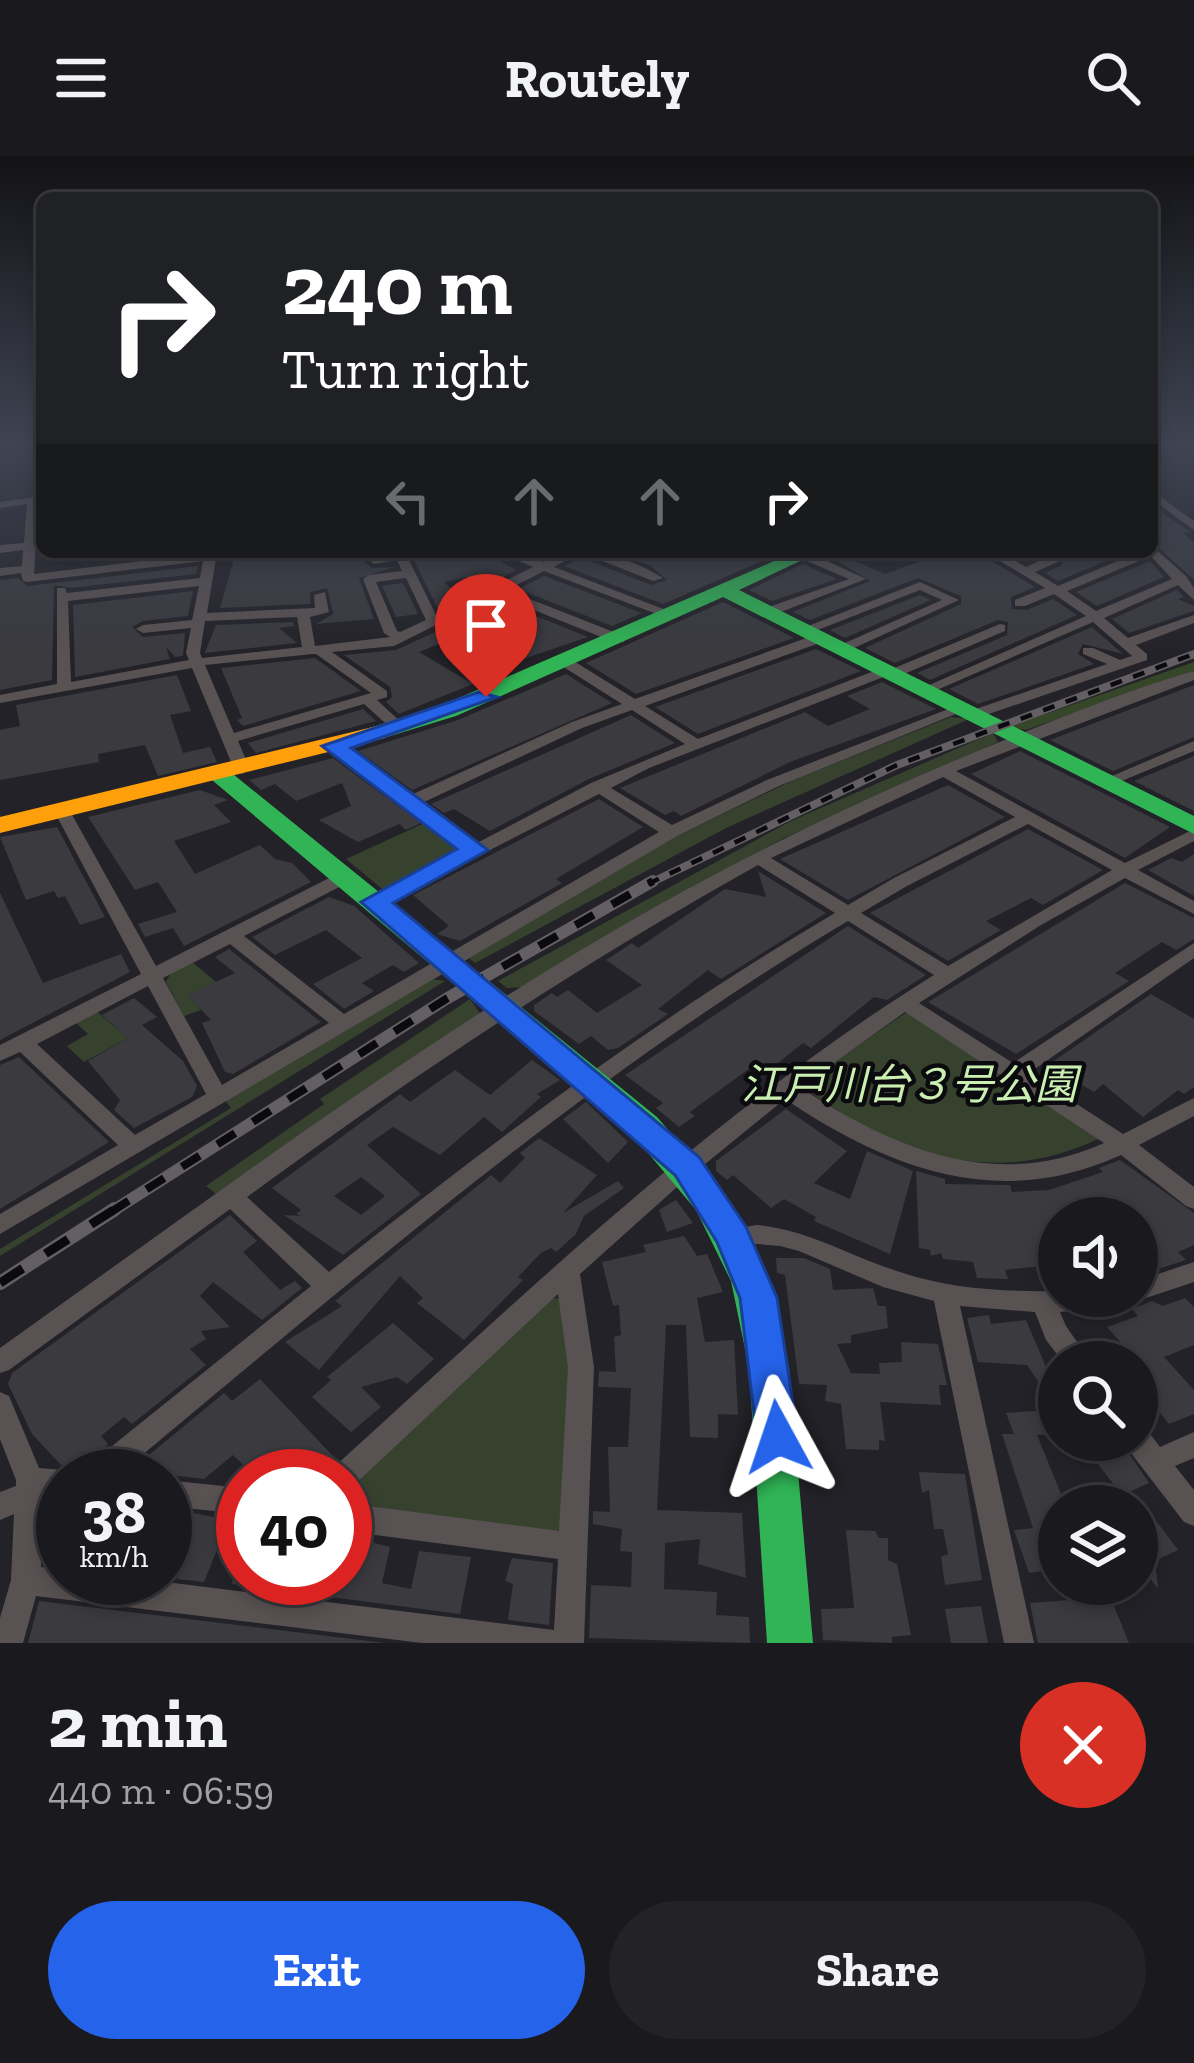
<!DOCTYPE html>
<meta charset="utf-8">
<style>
body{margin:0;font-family:"Zilla Slab","Noto Sans JP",serif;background:#232327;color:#f1f3f6;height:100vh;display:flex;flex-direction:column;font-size:45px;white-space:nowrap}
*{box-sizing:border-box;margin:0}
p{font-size:39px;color:#9fa1a4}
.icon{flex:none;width:66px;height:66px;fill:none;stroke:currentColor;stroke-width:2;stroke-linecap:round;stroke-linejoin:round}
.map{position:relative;height:1487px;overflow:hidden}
.panel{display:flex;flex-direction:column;background:#1a1a1e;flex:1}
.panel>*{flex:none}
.guide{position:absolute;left:36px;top:36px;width:1122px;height:366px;border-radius:18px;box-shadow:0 6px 18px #0003,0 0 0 3px #38383c;background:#202124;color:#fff;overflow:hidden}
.fabs{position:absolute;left:1038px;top:1041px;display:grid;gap:24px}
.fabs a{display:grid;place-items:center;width:120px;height:120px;border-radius:50%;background:#1a1a1e;box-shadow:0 6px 18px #0003,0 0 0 3px #38383c;font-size:60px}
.speed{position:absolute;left:36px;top:1293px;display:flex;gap:24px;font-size:60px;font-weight:700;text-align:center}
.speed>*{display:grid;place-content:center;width:156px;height:156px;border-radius:50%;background:#1a1a1e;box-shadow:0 6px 18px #0003,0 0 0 3px #38383c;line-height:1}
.speed small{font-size:30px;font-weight:400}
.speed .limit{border:18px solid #d22;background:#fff;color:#111}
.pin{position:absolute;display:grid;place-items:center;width:102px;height:102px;color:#fff;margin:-123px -51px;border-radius:50% 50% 50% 0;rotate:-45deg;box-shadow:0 0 12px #0007}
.pin .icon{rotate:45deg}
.me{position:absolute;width:132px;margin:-66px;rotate:355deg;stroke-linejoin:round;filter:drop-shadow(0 0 9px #0008)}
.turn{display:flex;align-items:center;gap:42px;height:252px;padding:0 48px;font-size:54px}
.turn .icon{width:156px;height:156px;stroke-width:2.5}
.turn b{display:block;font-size:84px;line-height:102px}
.lanes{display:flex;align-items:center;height:114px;padding:0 48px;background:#0003;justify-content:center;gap:60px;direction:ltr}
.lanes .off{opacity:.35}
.round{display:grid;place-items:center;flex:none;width:126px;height:126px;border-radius:63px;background:#232327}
.head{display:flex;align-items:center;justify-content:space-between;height:204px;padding:0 48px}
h1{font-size:72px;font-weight:800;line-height:90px}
.action{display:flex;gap:24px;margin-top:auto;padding:24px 48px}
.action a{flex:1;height:138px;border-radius:72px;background:#2563eb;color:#fff;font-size:48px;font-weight:800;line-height:138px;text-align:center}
.action a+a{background:#232327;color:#f1f3f6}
header{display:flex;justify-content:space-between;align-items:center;height:156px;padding:0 48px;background:#1a1a1e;font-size:54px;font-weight:800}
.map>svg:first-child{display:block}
</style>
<header><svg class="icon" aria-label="menu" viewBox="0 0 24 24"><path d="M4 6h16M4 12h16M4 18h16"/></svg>Routely<svg class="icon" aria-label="search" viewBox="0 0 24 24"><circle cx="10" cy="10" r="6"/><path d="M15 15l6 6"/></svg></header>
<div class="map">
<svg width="1194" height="1487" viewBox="0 0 1194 1487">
<rect width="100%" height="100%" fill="#232228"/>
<!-- green -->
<g fill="#36422e">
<polygon points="951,561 969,563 726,672 475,807 469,802 664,686 796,623"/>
<polygon points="993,577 998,586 782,683 524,831 507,832 498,825 791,665"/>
<polygon points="429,665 463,690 462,695 386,736 346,703"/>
<polygon points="191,805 216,826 188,839 201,854 184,860 166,826 172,814"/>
<polygon points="431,823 445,825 0,1100 0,1093 231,952 224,943"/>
<polygon points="470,843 481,859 216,1038 206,1030 324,948 320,943"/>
<polygon points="95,854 128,882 84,906 67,890 88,878 74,865"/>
<path d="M907,856L1100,982C991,1035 891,996 800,929Z"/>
<polygon points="552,1142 565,1143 570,1162 565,1368 554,1379 358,1353 351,1329"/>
</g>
<!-- forest -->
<polygon fill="#354629" points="1194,506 1194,515 1026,574 1008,571"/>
<!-- building -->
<g fill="#3a3a3f" fill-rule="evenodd">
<polygon points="1152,350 1190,376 1183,377 1194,387 1194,424 1152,386 1152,366 1158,365"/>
<polygon points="236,396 355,396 371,412 395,411 359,422 374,463 316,468 333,458 327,432 310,436 310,448 220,452"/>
<polygon points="410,396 484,396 516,414 493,426 476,420 444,426 460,442 438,453"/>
<polygon points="613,396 766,396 776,399 663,448 564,410 582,402 651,429 667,424 651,410"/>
<polygon points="946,396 983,400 1035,431 1011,441 1012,453 1027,454 1053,443 1077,459 930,524 917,517 1007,479 1008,466 998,464 895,507 865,492 961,448 961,440 918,422 810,464 793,456 870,425 834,403 843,400 885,418"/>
<polygon points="1063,396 1127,396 1058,425 1045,417 1062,409"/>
<polygon points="1150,405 1164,421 1097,450 1076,436"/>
<polygon points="803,408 837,423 772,445 749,434"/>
<polygon points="198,410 196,418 70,432 54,429 52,524 0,534 0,424 18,422 28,430"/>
<polygon points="544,420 642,457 612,470 518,433"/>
<polygon points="403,427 418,458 396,461 382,430"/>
<polygon points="1177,434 1184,441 1178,443 1194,450 1194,455 1129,477 1112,463"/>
<polygon points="193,435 188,460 143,465 132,471 143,481 185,477 183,500 175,501 166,491 170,503 75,521 73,449"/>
<polygon points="920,439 931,444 845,482 830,474"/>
<polygon points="501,446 588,481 523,503 461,479 419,496 473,528 399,558 386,546 392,541 390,531 344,499 396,494"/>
<polygon points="723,446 794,482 636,538 586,507"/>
<polygon points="293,466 294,470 279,472 297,487 205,497 205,496 216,469"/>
<polygon points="1092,471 1123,498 1083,488 1078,498 1094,508 978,548 949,533"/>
<polygon points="816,493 861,515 698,578 655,551"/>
<polygon points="315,502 361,535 243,570 237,564 242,562 221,512"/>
<polygon points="566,518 612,547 412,634 358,595 458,564"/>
<polygon points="177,519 191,555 170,559 183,597 210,591 217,606 158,620 145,589 98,598 99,606 0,624 0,574 20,570 16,549"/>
<polygon points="882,526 936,553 790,606 681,660 674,655 665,659 620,632 805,556 828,570 870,553 847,540"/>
<polygon points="1194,529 1194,581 1113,615 1050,584"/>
<polygon points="363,553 376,565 256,597 248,587"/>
<polygon points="631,559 675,587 589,623 490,675 454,653 444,657 431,648"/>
<polygon points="1020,595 1170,671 1125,702 971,618"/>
<polygon points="1194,600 1194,655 1134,625"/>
<polygon points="333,602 421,667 406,674 399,668 358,686 319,664 351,650 342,627 296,645 275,628 261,634 249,624"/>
<polygon points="948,629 1005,661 848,744 780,703"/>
<polygon points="200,634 228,644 214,649 231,666 174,685 195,718 260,689 275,703 292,707 311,726 184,790 173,772 145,781 138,768 177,756 158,726 135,734 88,661"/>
<polygon points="599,643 643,671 556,723 562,727 460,785 437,778 449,770 413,739"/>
<polygon points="57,671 105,761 80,769 65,740 58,742 54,735 26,744 0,681"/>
<polygon points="1028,673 1103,714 1043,749 1031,742 986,765 1001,774 948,805 870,757"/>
<polygon points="1194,698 1194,740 1148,714 1171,702 1182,706"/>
<polygon points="758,715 826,757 721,823 708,814 658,853 668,858 618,892 608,894 591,880 579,888 534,855 534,849 552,837 557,841 568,834 597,857 642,829 606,804 632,787 638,792 725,733 766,741"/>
<polygon points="1125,727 1194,762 1194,783 1176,794 1162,786 1115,817 1129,825 1016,898 928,846"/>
<polygon points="0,737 43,827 121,798 130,816 0,884"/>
<polygon points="329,741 354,750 419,807 404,816 393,809 362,827 374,835 344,853 313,828 362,802 326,774 275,799 252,781"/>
<polygon points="848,770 926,819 887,844 874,841 811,892 803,887 763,919 750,912 690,956 695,960 679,971 656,952 663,947 625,919"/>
<polygon points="229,793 321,866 233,918 225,916 202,867 211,864 187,839 235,817 215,801"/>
<polygon points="1151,838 1194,863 1194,931 1184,938 1178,934 1143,961 1103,928 1094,936 1048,909"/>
<polygon points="134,842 157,861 142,869 183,905 197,930 192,941 134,972 114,954 120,944 88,905 128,882 102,859"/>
<polygon points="19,901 109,986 0,1053 0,909"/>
<path d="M532,904L560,924L537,938L541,941L502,976L484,961L440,999L393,971L367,989L421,1038L343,1099L284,1059L301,1060L296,1058L301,1054L272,1032L400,938L410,946L455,914L490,939ZM361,1021L385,1040L361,1059L334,1040Z"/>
<polygon points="586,946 628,986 608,1007 563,963"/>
<polygon points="786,953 847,995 814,1027 850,1043 867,995 913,1015 890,1098 814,1065 816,1061 784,1043 771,1052 733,1019 727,1024 716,1015 716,1005"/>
<polygon points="539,982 597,1019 563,1057 618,1025 624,1032 584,1060 576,1078 556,1096 551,1092 541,1097 518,1121 523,1124 464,1184 417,1147 423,1142 400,1120 319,1214 285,1186 342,1150 335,1145 491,1019 500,1027 525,1002 520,997"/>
<polygon points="1120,1004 1194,1057 1194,1089 1178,1096 1186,1104 1155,1114 1137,1093 1137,1062 1059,1062 1059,1068 1051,1070 1059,1108 1005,1114 1008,1123 977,1122 973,1106 943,1103 941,1097 931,1100 930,1094 919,1092 916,1015 945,1023 945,1028 1010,1029 1012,1036 1049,1034 1103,1016 1099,1012"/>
<polygon points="676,1044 693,1067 667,1076 659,1054"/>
<polygon points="230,1059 257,1085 243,1096 280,1134 295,1125 302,1132 262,1164 213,1126 200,1140 230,1171 201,1175 206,1183 190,1193 206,1209 132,1268 124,1261 101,1280 108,1288 90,1302 61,1309 32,1278 8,1228 12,1217"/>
<polygon points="684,1080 697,1100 707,1098 723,1136 697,1142 705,1186 734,1184 738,1259 718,1258 718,1282 690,1281 686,1169 666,1169 657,1354 742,1357 746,1422 698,1408 700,1383 665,1387 664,1433 717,1436 716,1459 749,1461 750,1487 589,1482 591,1429 631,1431 632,1396 620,1395 622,1373 593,1368 593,1355 610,1356 608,1291 628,1291 631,1232 598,1231 599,1215 616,1216 614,1181 621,1179 619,1149 613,1150 602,1106 646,1096 643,1089"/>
<polygon points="776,1102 804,1102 830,1113 833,1134 873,1132 878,1150 886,1150 888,1172 851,1179 851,1187 837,1188 851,1217 880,1218 879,1207 902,1206 901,1186 938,1188 947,1229 939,1229 941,1249 880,1246 885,1285 879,1284 879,1294 846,1293 841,1248 825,1245 827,1229 799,1228 785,1119 777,1117"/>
<polygon points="1185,1142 1194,1151 1194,1189 1164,1201 1194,1234 1194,1258 1169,1268 1148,1242 1155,1237 1139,1217 1145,1214 1107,1171 1138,1160 1132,1153 1152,1145 1163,1150"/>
<polygon points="989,1159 991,1168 1026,1164 1049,1218 1059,1216 1059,1245 1053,1248 1027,1209 978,1206 967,1162"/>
<polygon points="393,1167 434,1203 407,1228 397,1221 361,1231 381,1251 351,1276 312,1241 331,1224 327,1221"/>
<polygon points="260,1223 333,1300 311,1320 293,1310 282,1320 255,1320 233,1299 204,1323 153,1317 143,1304 224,1237 232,1245"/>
<polygon points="1049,1254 1058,1278 1037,1279 1066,1350 1059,1350 1059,1413 1029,1417 1014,1374 1033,1372 1002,1278 1014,1278 1006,1257"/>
<polygon points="1079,1284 1120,1284 1149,1327 1122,1339"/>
<polygon points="919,1316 965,1318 982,1424 945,1429 941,1401 948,1398 943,1373 934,1373 929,1334 922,1337"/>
<polygon points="1137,1339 1178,1394 1155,1405 1158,1433 1137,1404"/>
<polygon points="193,1357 229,1364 204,1426 177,1423 181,1409 173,1407"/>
<polygon points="846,1374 875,1375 879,1382 888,1382 888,1404 897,1408 911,1479 892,1481 892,1487 823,1484 821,1453 854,1452"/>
<polygon points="347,1380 390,1391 382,1427 411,1433 419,1395 471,1401 460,1458 232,1428 233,1422 345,1422"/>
<polygon points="512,1402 553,1407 549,1469 508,1464 513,1428 505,1425"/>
<polygon points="1062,1428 1105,1428 1129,1487 1038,1487 1030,1447 1069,1444"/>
<polygon points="39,1445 237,1469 385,1487 28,1487"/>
<polygon points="981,1450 988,1487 951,1487 945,1453"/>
</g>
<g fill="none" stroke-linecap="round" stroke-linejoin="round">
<!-- street -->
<g fill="#595253" fill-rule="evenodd">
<polygon points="1152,335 1194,365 1194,374 1152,343"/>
<path d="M42,340V346L38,347L34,418L217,396L207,457L315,452L314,439L325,436L329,456L310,461L315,490L390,481L384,477L363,423L369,419L402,415L397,404L374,408L359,396H372L377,400L405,396L436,459L533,411L498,396H515L543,406C582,387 627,400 663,422L653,425L580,396L554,411L679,459L667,462L544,415L507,434L624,480V486H614L496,439L394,490L332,496L387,535V541L377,544L403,568V574H393L364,548L238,585L250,613L242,618L234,613L192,512L0,547V539L57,528V432H65L67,437L200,422L203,405L27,426L23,425L21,417L0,420V412L22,410L23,394L0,397V389L24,387L27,348L0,352V346ZM406,422L426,464L400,476L397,475L376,426ZM199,430L192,464L143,469L136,473L143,477L191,472L186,497L189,504L71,526L68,445ZM297,461L302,491L202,502L200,497L205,465ZM313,498H316L371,537L234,577L205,509Z"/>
<path d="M1152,390L1186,420L1194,432V444L1178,429L1104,462L1128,482L1194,459V467L1136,489L1147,498V504L977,562H967V556L1107,508L1083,498V492H1093L1120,504L1132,500L1093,466L930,537H920L918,534L1086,460L1054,438L1025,450H1015V444L1045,432L985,396H1000L1026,411L1052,399H1060V405L1035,416L1058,430L1139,396H1152ZM1151,400L1172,423L1096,455L1067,435Z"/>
<polygon points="800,396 808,396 866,423 773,459 763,459 763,453 849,423 800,402"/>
<polygon points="920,426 959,444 843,497 836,493 838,490 942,444 920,434 810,477 805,478 798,474"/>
<path d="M1000,468L1005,469V475L897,521L886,520L649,612L611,632L672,669L767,624L956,550L961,549L968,553L779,630L677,680L0,1078V1058L118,989L20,896L0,905V889L141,818L54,655L56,652L62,650L70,655L156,810L339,717H351L354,721L351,725L244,780L344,858L659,676L599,638L381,750H369L366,746L369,742L464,694L329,593V587H339L411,639L572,566L622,548L562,510V504H572L635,543L815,479H825V485L645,550L698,583L882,512L892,513ZM632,554L685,588L591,627L477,687L422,647L582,572ZM230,788L329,867L222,929L163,822ZM148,830L206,938L135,979L37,888Z"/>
<path d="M1194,515V524L956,615L1125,707L1194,673V685L1138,714L1194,745V758L1125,722L1041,769L919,847L1013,907L1194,787V802L1029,917L1123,978L1194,942V960L1139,989L1194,1031V1053L1186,1050L1121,999C999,1055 889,1013 785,943L677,1031L580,1118L594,1211L584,1487H422L36,1440L23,1487H0V1462L11,1424L14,1358L0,1364V1336L16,1330V1324L0,1283V1236L9,1240L39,1312L63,1314L74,1320H63V1340L44,1339L41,1411L63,1414V1422H133L554,1474L558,1403L345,1375V1347L559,1375L568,1211L558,1138L354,1329L345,1333V1320H330L334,1311C526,1137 713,956 934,819L848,765C584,922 352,1125 117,1320H82L86,1311L311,1130L230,1053L9,1214L0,1217V1192C214,1040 426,880 655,751C769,687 886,632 1007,583C1068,559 1131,533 1194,515ZM943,621L1015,661L894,722L848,749L771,702ZM1028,668L1112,714L948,810L861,757L907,730ZM758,709L835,757C656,862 491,987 329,1116L247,1041C411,921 580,808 758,709ZM905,856L1104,987C995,1036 893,993 800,931Z"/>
<polygon points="1194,585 1194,595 1112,629 1100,629 1098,626"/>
<path d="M757,1069C809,1074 851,1101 900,1116C950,1133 1006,1136 1059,1135V1140H1137V1125L1194,1106V1126L1137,1145L1128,1141L1125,1147L1116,1150L1060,1156L1066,1170L1091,1206H1063L1046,1184L1035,1156L960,1150L1034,1487H1004L934,1145L883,1131L799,1095L780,1090L757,1088L733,1090L725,1088L721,1081L725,1074Z"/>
<polygon points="1137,1271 1147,1274 1160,1291 1194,1276 1194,1302 1175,1310 1194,1334 1194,1370 1184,1366 1127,1292 1124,1284 1137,1284"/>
<polygon points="165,1324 243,1332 243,1358 165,1350"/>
</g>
<!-- fast -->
<g fill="#30b455" fill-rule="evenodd">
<polygon points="795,396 819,396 739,434 1194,660 1194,678 723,441 456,560 377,584 366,577 369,572 440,550"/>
<polygon points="220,612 228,614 657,961 722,1036 767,1125 789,1212 813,1487 767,1487 749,1212 731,1125 696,1054 633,979 212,624 208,619"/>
</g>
<!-- slow -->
<polygon fill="#ff9f0a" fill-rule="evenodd" points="377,570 388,577 385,582 0,677 0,661"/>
<defs>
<polyline id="rail-far2" points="648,728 897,609 1194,498"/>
<polyline id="rail-far1" points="111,1056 446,843 653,725"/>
<polyline id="rail" points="0,1127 115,1053"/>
</defs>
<!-- rail-far2 casing -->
<use href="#rail-far2" stroke="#635f62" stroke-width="8"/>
<!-- rail-far1 casing -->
<use href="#rail-far1" stroke="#635f62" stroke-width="12"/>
<!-- rail casing -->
<use href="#rail" stroke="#635f62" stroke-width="14"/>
<!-- rail-far2 -->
<use href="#rail-far2" stroke="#0a0a0f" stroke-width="4.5" stroke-dasharray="12" stroke-linecap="butt"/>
<!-- rail-far1 -->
<use href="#rail-far1" stroke="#0a0a0f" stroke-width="8" stroke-dasharray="21" stroke-linecap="butt"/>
<!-- rail -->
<use href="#rail" stroke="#0a0a0f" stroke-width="9" stroke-dasharray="27" stroke-linecap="butt"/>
</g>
<!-- sky -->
<linearGradient id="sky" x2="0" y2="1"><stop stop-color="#131316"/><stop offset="0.58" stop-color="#3f4453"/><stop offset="1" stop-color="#3f4453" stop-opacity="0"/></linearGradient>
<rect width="1194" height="498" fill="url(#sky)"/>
<!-- route -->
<polygon fill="#2563eb" stroke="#184099" stroke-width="3" points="479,536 497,541 351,592 488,694 393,747 699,1001 746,1071 777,1142 798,1281 792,1295 778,1300 763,1295 757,1281 740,1142 717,1086 675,1019 361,746 457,693 322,590"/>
<g text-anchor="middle" stroke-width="9" stroke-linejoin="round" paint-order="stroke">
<!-- park labels -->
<g font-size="42" font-style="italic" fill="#caefb1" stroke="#0a0a0f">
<text x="909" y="943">江戸川台３号公園</text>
</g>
</g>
</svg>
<div class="fabs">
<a><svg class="icon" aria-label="sound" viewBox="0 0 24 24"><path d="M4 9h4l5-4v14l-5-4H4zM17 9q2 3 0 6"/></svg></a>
<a><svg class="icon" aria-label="search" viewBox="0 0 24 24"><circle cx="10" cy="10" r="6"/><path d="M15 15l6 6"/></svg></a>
<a><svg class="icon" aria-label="layers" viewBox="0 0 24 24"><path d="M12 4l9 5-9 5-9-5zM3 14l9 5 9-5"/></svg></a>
</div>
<div class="speed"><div>38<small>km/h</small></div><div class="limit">40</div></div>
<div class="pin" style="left:486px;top:541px;background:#d93025"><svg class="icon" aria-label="arrive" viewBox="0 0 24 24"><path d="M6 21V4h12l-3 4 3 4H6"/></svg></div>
<svg class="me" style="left:778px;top:1281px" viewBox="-20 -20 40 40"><path d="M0-17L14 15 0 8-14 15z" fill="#2563eb" stroke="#fff" stroke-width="4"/></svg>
<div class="guide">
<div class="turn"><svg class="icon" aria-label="right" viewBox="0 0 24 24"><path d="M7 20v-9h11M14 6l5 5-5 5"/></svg><div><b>240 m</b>Turn right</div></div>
<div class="lanes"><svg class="icon off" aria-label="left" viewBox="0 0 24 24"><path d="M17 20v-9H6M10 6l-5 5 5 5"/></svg><svg class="icon off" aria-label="ahead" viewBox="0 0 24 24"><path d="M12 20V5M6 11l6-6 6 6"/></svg><svg class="icon off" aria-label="ahead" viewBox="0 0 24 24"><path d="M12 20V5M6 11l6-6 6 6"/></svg><svg class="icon" aria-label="right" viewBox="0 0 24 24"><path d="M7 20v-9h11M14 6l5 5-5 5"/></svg></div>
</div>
</div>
<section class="panel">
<div class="head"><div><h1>2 min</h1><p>440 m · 06:59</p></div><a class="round" style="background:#d93025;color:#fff"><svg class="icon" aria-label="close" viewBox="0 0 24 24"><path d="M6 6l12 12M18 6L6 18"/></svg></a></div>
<div class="action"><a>Exit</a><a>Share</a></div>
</section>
